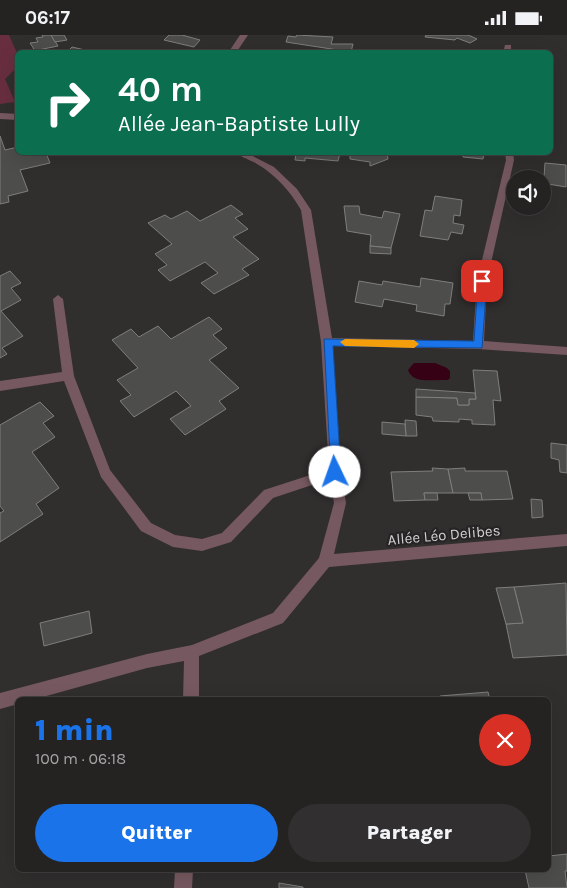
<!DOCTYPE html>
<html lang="fr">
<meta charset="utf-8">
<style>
body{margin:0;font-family:Karla,sans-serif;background:#312f2f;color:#f1f3f6;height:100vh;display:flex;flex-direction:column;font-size:19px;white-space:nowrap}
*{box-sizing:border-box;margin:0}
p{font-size:16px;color:#a3a4a5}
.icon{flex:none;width:28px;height:28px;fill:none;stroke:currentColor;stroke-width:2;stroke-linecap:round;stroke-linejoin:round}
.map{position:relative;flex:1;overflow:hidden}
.panel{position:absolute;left:15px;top:662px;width:536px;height:175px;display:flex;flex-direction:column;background:#252222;border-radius:8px;box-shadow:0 5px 20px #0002,0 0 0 1px #423f40}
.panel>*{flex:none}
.top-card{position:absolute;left:15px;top:15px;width:538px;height:105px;border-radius:8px;box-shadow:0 5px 20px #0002,0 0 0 1px #423f40;background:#0b6e4f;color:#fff;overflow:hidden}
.buttons{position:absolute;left:506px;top:135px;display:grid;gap:10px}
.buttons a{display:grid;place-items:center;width:45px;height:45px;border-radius:50%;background:#252222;box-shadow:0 5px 20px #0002,0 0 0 1px #423f40;font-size:25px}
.pin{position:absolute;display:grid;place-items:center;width:42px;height:42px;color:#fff;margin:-21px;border-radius:10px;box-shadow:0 2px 8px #0006}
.me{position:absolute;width:55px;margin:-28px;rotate:357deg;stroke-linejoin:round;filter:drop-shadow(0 0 4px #0008)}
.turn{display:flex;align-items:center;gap:18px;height:105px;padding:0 20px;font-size:22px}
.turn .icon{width:65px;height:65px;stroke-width:2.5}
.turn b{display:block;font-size:35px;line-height:42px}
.round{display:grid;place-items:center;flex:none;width:52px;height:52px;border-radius:26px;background:#312f2f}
.summary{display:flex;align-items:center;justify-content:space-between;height:85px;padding:0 20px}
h1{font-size:30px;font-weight:800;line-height:38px;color:#1a73e8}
.button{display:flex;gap:10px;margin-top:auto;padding:10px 20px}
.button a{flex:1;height:58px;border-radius:30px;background:#1a73e8;color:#fff;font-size:20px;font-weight:800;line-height:58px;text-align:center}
.button a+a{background:#312f2f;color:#f1f3f6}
.status{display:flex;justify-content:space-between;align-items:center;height:35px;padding:0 25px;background:#252222;direction:ltr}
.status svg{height:14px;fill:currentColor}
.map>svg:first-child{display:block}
</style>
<div class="status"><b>06:17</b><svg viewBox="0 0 49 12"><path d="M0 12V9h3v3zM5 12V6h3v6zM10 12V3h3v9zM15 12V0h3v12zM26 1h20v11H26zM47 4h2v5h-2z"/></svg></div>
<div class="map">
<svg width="567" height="853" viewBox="0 0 567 853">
<rect width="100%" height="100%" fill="#312e2e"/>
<!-- green -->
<polygon fill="#682e3f" points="0,0 9,0 17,18 18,31 5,44 15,67 0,69"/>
<!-- water -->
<path fill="#360015" d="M414,328H435L447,333L450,336V343L448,345C435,344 413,350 408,335Z"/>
<!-- building -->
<g fill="#4d4e4b" stroke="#7e7f7d">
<polygon points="42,0 51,0 58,11 38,15 40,18 31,18 30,15 34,14 30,8 38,7 36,3 43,2"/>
<polygon points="51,0 64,0 67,5 55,7"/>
<polygon points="169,0 182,0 200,5 194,12 164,5"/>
<polygon points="297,0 333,2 331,9 353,9 351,17 286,7 288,1 296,2"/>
<polygon points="426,0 468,0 477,4 470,8 457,3 455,5 425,2"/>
<polygon points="72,12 85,15 82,18 66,18"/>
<polygon points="0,101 5,115 18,112 18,118 46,118 50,128 20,135 28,156 8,161 9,167 0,169"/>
<polygon points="296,118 340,118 338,126 305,123 305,126 295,125"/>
<polygon points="350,118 387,118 388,124 370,131 370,127 350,124"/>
<polygon points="463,118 484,118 483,124 463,122"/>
<polygon points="545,128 566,130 566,152 542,148 542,144 539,144 539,141 544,142"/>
<polygon points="435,161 462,165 460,181 454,180 453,188 464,190 462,199 451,197 448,205 420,201 425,175 432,176"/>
<polygon points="231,170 243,179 235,183 248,194 233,202 259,224 242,234 249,240 214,259 201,248 218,238 205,227 170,246 158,235 167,230 155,219 172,209 148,188 165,180 171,184 187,176 200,186"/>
<polygon points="344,171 359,171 360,179 382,183 384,176 400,179 391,213 370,211 371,200 347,196"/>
<polygon points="370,211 391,213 391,219 370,218"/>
<polygon points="10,236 21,248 11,253 21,265 1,276 23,301 2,313 7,319 0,323 0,241"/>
<polygon points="421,243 453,248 450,269 445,269 444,281 416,276 417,270 384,264 382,272 355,267 359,246 382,250 383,246 420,252"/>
<polygon points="209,282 222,294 213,300 227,313 209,325 239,353 219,366 226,374 185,400 170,384 191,371 176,356 134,382 120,366 131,360 117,345 138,333 112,305 131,294 139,302 158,291 171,304"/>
<polygon points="473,335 497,336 501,366 493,365 495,390 472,389 472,385 459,384 459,387 433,386 432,382 416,380 416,362 457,363 458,370 469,370 469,364 476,364"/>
<polygon points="416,354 475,358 476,364 469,364 469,370 458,370 457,363 416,362"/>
<polygon points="40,367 54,381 43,388 55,402 32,417 59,453 36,469 43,479 0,507 0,478 4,476 0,471 0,390"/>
<polygon points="405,385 416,386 417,401 406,401"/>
<polygon points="382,387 405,389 406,401 382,399"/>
<polygon points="551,408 567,410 567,438 560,437 559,425 551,423"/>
<polygon points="432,433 448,434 453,458 424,458 425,465 394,466 391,437 433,436"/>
<polygon points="465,433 465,436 507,436 513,464 482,465 481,458 453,458 448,434"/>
<polygon points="424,458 437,458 438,465 425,465"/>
<polygon points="468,458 481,458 482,465 470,465"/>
<polygon points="531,464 542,465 543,482 532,483"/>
<polygon points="566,548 567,620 513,623 506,589 523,588 514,552"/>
<polygon points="514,552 523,588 506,589 496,553"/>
<polygon points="89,576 92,598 44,611 40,588"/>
<polygon points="488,657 490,665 440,665 440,661"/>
<polygon points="567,819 567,836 565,836 567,853 529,853 525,835 549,835 549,821"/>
<polygon points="279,848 303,852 303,853 279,853"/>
</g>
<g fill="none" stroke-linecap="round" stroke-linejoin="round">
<!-- minor -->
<g fill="#765960" fill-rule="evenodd">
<polygon points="240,0 248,0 236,18 228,18"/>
<polygon points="505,10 511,10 511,18 503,18"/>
<polygon points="0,78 18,79 18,85 0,84"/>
<path d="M237,118H247L274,132L297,154L311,175L332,303L473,306L477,246L506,125L505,118H513L514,125L487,246L484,306L567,312V320L478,314L333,311L341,437L346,468L334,519L567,499V511L329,532L283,588L199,621V665H183L184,626L147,633L32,665H18V669L0,674V658L147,619L192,610L273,578L319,523L334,468L330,444L273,463L231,507L202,516L173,512L141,496L101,442L64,346L0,356V346L62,337L53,264L58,260L63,264L74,341L110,435L151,488L175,500L202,504L222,498L264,455L329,434L321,307L301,175C290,156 276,140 257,129C251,125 242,123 237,118Z"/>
<polygon points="175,835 193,835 192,853 174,853"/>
</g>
</g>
<!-- route -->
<polygon fill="#1a73e8" stroke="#114b97" points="482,243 487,246 482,313 333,311 341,437 339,440 331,440 324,304 474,306 478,246"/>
<!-- slow -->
<polygon fill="#f59e0b" points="345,304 414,305 419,309 414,313 345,311 340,307"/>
<g text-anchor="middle" stroke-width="4.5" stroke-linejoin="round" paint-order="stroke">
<!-- street labels -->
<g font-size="15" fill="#d2d0d1" stroke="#272425">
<text transform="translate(444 500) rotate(-5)" y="5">Allée Léo Delibes</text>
</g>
</g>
</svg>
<div class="buttons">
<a><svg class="icon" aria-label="sound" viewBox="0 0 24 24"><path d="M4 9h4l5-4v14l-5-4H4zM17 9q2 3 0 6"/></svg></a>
</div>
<div class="pin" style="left:482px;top:246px;background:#d93025"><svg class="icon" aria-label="arrive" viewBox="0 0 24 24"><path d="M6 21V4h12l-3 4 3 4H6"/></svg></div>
<svg class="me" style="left:335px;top:437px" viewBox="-20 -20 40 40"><circle r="19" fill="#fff"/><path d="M0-13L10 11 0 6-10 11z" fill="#1a73e8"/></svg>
<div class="top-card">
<div class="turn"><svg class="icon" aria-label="right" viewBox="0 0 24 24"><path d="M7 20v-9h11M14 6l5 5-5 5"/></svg><div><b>40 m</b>Allée Jean-Baptiste Lully</div></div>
</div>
<section class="panel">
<div class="summary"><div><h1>1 min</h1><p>100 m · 06:18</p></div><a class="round" style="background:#d93025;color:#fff"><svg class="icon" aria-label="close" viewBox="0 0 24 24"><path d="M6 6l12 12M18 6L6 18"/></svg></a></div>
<div class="button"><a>Quitter</a><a>Partager</a></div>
</section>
</div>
